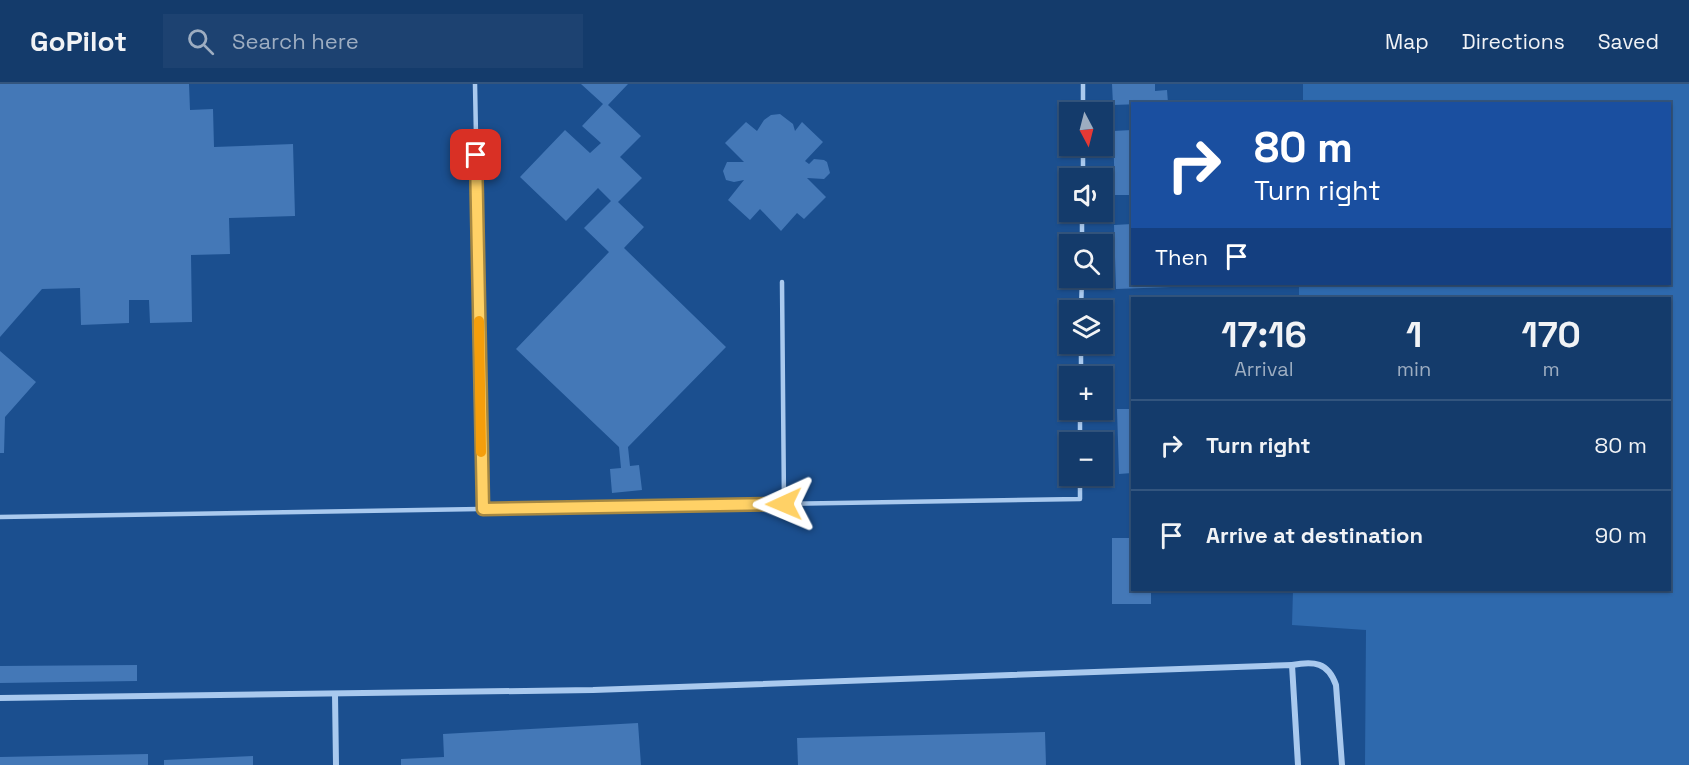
<!DOCTYPE html>
<meta charset="utf-8">
<style>
body{margin:0;font-family:"Space Grotesk",sans-serif;background:#1d4271;color:#f1f3f6;height:100vh;display:flex;flex-direction:column;font-size:22px;white-space:nowrap}
*{box-sizing:border-box;margin:0}
p{font-size:20px;color:#9dadc1}
.icon{flex:none;width:33px;height:33px;fill:none;stroke:currentColor;stroke-width:2;stroke-linecap:round;stroke-linejoin:round}
.map{position:relative;flex:1;overflow:hidden}
.drawer{position:absolute;left:1131px;top:213px;width:540px;height:294px;display:flex;flex-direction:column;background:#143b6b;border-radius:0px;box-shadow:0 2px 4px #0004,0 0 0 2px #33557e}
.drawer>*{flex:none}
.guide{position:absolute;left:1131px;top:18px;width:540px;height:183px;border-radius:0px;box-shadow:0 2px 4px #0004,0 0 0 2px #33557e;background:#1a4fa0;color:#fff;overflow:hidden}
.needle{width:39px;rotate:173deg}
.fabs{position:absolute;left:1059px;top:18px;display:grid;gap:12px}
.fabs a{display:grid;place-items:center;width:54px;height:54px;border-radius:0px;background:#143b6b;box-shadow:0 2px 4px #0004,0 0 0 2px #33557e;font-size:30px}
.pin{position:absolute;display:grid;place-items:center;width:51px;height:51px;color:#fff;margin:-26px;border-radius:12px;box-shadow:0 3px 9px #0006}
.me{position:absolute;width:66px;margin:-33px;rotate:269deg;stroke-linejoin:round;filter:drop-shadow(0 0 4px #0008)}
.turn{display:flex;align-items:center;gap:21px;height:126px;padding:0 24px;font-size:27px}
.turn .icon{width:78px;height:78px;stroke-width:2.5}
.turn b{display:block;font-size:42px;line-height:51px}
.then{display:flex;align-items:center;height:57px;padding:0 24px;background:#0003;gap:12px;font-size:22px}
.eta{display:flex;justify-content:space-evenly;align-items:center;height:102px;text-align:center}
.eta b{font-size:36px;font-weight:800;line-height:42px}
ul{padding:0;list-style:none}
li{display:flex;align-items:center;gap:18px;height:90px;padding:0 24px;border-top:2px solid #33557e}
li div{flex:1}
li b{display:block;font-size:22px}
li em{font-style:normal}
header{display:flex;align-items:center;gap:36px;box-sizing:border-box;height:84px;padding:0 30px;background:#143b6b;border-bottom:2px solid #33557e}
header strong{font-size:28px}
nav{display:flex;gap:33px;margin-inline-start:auto;font-size:21px}
.search{width:420px;height:54px;background:#1d4271;display:flex;align-items:center;gap:15px;box-sizing:border-box;padding:0 21px;border-radius:0px;color:#9dadc1;font-size:22px}
.map>svg:first-child{display:block}
</style>
<header>
<strong>GoPilot</strong>
<div class="search"><svg class="icon" aria-label="search" viewBox="0 0 24 24"><circle cx="10" cy="10" r="6"/><path d="M15 15l6 6"/></svg>Search here</div>
<nav><a>Map</a><a>Directions</a><a>Saved</a></nav>
</header>
<div class="map">
<svg width="1689" height="681" viewBox="0 0 1689 681">
<rect width="100%" height="100%" fill="#1b4f8f"/>
<!-- green -->
<polygon fill="#2e69ad" points="1303,0 1689,0 1689,681 1365,681 1366,546 1292,541 1293,506 1670,506 1670,214 1299,214 1299,200 1670,200 1670,20 1303,19"/>
<!-- building -->
<g fill="#4478b7">
<polygon points="0,0 189,0 190,26 213,25 214,63 293,60 295,132 229,134 230,170 191,171 192,238 150,239 149,216 129,216 129,239 81,241 80,204 42,205 0,253"/>
<polygon points="581,0 628,0 608,21 641,52 620,73 642,94 618,118 644,143 624,164 726,263 628,363 630,382 639,381 642,406 612,409 610,385 621,384 619,363 516,265 609,168 584,144 611,117 598,104 566,137 520,93 565,46 590,69 601,59 582,42 603,20"/>
<polygon points="1112,0 1155,0 1155,7 1167,6 1168,19 1113,21"/>
<polygon points="780,30 793,40 795,47 802,38 823,58 805,77 809,80 814,75 824,76 827,78 830,89 824,95 807,94 826,113 804,135 797,129 781,147 760,125 750,136 728,116 744,96 734,98 726,96 723,87 727,78 744,78 725,59 746,38 757,47 764,36 771,31"/>
<polygon points="1132,46 1132,111 1115,111 1113,47"/>
<polygon points="1132,140 1132,200 1171,200 1171,203 1116,205 1114,141"/>
<polygon points="0,267 36,298 5,333 4,369 0,369"/>
<polygon points="1117,325 1132,325 1132,389 1119,390"/>
<polygon points="1112,454 1132,454 1132,506 1151,506 1151,520 1112,520"/>
<polygon points="137,581 137,597 0,599 0,582"/>
<polygon points="638,639 641,681 401,681 401,675 444,673 443,650"/>
<polygon points="1045,648 1046,681 798,681 797,654"/>
<polygon points="148,670 148,681 0,681 0,673"/>
<polygon points="253,672 253,681 164,681 164,676"/>
</g>
<g fill="none" stroke-linecap="round" stroke-linejoin="round">
<!-- service -->
<g stroke="#a9c9ee" stroke-width="4.5">
<polyline points="475,0 483,425"/>
<polyline points="1083,28 1083,0"/>
<polyline points="1083,94 1083,62"/>
<polyline points="1082,160 1082,128"/>
<polyline points="782,198 784,420"/>
<polyline points="1081,226 1082,194"/>
<polyline points="1081,292 1081,260"/>
<polyline points="1080,358 1080,326"/>
<polyline points="0,433 1080,415 1080,392"/>
</g>
<!-- minor -->
<g stroke="#a9c9ee" stroke-width="6">
<path d="M1292,581C1314,577 1328,578 1336,601L1342,681"/>
<polyline points="335,610 336,681"/>
<polyline points="0,614 593,606 1292,581 1298,681"/>
</g>
</g>
<g fill="none" stroke-linecap="round" stroke-linejoin="round">
<defs>
<polyline id="route" points="476,71 483,425 784,420"/>
</defs>
<!-- route casing -->
<use href="#route" stroke="#a68842" stroke-width="15"/>
<!-- route -->
<use href="#route" stroke="#ffd166" stroke-width="10"/>
<!-- slow -->
<polyline stroke="#f59e0b" stroke-width="10" points="479,237 481,368"/>
</g>
</svg>
<div class="fabs">
<a><svg class="needle" viewBox="-14 -14 28 28"><path d="M0-13l5 13h-10z" fill="#e53935"/><path d="M0 13l5-13h-10z" fill="#9dadc1"/></svg></a>
<a><svg class="icon" aria-label="sound" viewBox="0 0 24 24"><path d="M4 9h4l5-4v14l-5-4H4zM17 9q2 3 0 6"/></svg></a>
<a><svg class="icon" aria-label="search" viewBox="0 0 24 24"><circle cx="10" cy="10" r="6"/><path d="M15 15l6 6"/></svg></a>
<a><svg class="icon" aria-label="layers" viewBox="0 0 24 24"><path d="M12 4l9 5-9 5-9-5zM3 14l9 5 9-5"/></svg></a>
<a>+</a>
<a>−</a>
</div>
<div class="pin" style="left:476px;top:71px;background:#d93025"><svg class="icon" aria-label="arrive" viewBox="0 0 24 24"><path d="M6 21V4h12l-3 4 3 4H6"/></svg></div>
<svg class="me" style="left:784px;top:420px" viewBox="-20 -20 40 40"><path d="M0-17L14 15 0 8-14 15z" fill="#ffd166" stroke="#fff" stroke-width="4"/></svg>
<div class="guide">
<div class="turn"><svg class="icon" aria-label="right" viewBox="0 0 24 24"><path d="M7 20v-9h11M14 6l5 5-5 5"/></svg><div><b>80 m</b>Turn right</div></div>
<div class="then">Then<svg class="icon" aria-label="arrive" viewBox="0 0 24 24"><path d="M6 21V4h12l-3 4 3 4H6"/></svg></div>
</div>
<section class="drawer">
<div class="eta">
<div><b>17:16</b><p>Arrival</p></div>
<div><b>1</b><p>min</p></div>
<div><b>170</b><p>m</p></div>
</div>
<ul>
<li><svg class="icon" aria-label="right" viewBox="0 0 24 24"><path d="M7 20v-9h11M14 6l5 5-5 5"/></svg><div><b>Turn right</b></div><em>80 m</em></li>
<li><svg class="icon" aria-label="arrive" viewBox="0 0 24 24"><path d="M6 21V4h12l-3 4 3 4H6"/></svg><div><b>Arrive at destination</b></div><em>90 m</em></li>
</ul>
</section>
</div>
